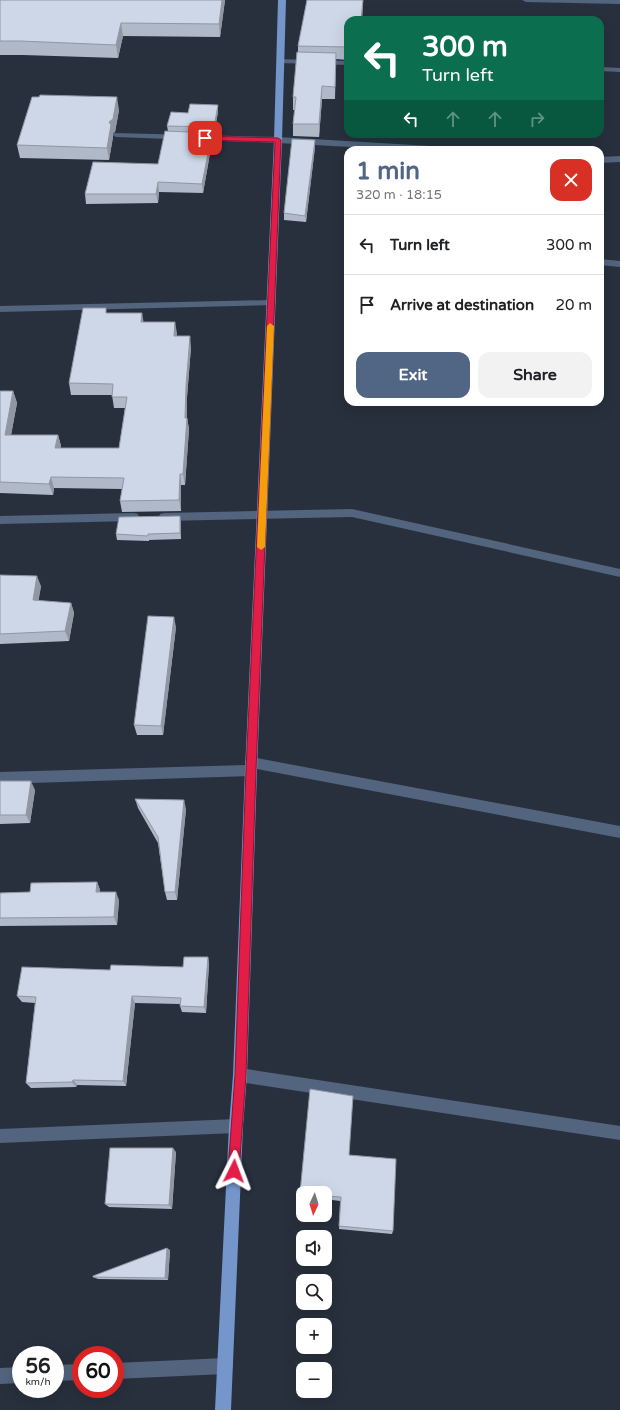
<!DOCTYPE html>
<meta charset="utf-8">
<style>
body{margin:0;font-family:"Varela Round",sans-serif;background:#f2f2f2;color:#202124;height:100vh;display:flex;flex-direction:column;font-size:15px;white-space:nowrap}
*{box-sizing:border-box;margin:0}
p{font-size:13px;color:#757577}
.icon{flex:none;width:22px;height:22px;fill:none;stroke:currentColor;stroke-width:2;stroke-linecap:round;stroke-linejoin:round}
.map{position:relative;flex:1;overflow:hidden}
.details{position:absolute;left:344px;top:146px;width:260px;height:260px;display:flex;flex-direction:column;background:#fff;border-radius:12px;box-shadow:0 4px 16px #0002}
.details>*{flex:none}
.banner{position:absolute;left:344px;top:16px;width:260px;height:122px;border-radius:12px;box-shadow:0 4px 16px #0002;background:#0b6e4f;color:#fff;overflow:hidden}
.needle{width:26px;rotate:184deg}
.buttons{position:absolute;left:296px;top:1186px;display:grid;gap:8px}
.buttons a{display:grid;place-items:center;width:36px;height:36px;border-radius:8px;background:#fff;box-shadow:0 4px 16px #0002;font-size:20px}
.speed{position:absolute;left:12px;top:1346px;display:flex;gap:8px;font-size:20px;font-weight:700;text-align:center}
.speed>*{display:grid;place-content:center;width:52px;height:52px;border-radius:50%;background:#fff;box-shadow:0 4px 16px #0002;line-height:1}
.speed small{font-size:10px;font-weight:400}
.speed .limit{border:6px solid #d22;background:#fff;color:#111}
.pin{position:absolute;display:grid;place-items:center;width:34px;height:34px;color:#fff;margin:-17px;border-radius:8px;box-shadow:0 2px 6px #0006}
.me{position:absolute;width:44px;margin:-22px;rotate:3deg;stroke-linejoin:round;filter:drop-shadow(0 0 3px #0008)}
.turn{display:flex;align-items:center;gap:14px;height:84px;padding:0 12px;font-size:18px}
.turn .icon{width:52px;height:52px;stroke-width:2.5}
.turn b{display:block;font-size:28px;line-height:34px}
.lanes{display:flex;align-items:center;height:38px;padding:0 12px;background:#0003;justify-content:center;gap:20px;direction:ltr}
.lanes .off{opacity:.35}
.round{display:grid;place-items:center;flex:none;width:42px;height:42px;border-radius:12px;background:#f2f2f2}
.headline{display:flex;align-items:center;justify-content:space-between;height:68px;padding:0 12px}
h1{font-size:24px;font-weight:700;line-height:30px;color:#516585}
.primary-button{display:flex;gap:8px;margin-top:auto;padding:8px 12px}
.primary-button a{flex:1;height:46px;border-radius:12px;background:#516585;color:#fff;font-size:16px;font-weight:700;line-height:46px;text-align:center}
.primary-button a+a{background:#f2f2f2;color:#202124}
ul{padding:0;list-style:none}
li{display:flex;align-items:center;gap:12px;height:60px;padding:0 12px;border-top:1px solid #e0e0e0}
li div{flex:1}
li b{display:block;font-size:15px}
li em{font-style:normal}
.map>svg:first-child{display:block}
</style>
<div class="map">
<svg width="620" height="1410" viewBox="0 0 620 1410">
<rect width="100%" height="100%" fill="#28303d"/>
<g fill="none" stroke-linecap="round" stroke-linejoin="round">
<!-- street -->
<g fill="#53647e" fill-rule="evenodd">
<polygon points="522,0 620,0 620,4 526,2"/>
<polygon points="277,59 348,61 348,65 280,63 277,63"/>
<polygon points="600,67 620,68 620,72 600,71"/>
<polygon points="113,133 278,137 448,147 452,150 405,150 278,143 116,137 112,135"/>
<polygon points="620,156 620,162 600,163 600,157"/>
<polygon points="600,259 620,261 620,267 600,265"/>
<polygon points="271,300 274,301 276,303 274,305 0,312 0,306"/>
<polygon points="352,509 620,569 620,577 352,517 164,521 160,520 159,517 160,514 164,513"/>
<polygon points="134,513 138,514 139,517 138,520 134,521 0,524 0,516"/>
<polygon points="251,757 620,826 620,838 257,769 255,774 251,776 0,784 0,772 246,765 245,762 247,758"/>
<polygon points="240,1068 620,1126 620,1140 240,1082 235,1080 233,1075 235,1070"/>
<polygon points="236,1119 241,1121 243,1126 241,1131 236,1133 0,1143 0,1129"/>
<polygon points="225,1358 231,1360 233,1366 231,1372 225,1374 115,1379 115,1363"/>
<polygon points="81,1364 81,1380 55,1381 55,1365"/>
<polygon points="21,1367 21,1383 0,1384 0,1368"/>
</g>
<!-- primary -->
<polygon fill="#7496cb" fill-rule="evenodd" points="278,0 286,0 282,140 257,770 247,1075 243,1126 231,1410 215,1410 229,1126 233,1075 245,770 274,140"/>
</g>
<!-- wall -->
<g fill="#b0b9c8">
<polygon points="0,0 225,0 220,37 123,36 118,58 23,55 0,55"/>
<polygon points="307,0 363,0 362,20 348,20 348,60 336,59 335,99 322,99 319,137 293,136 293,124 295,110 293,110 293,97 297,52 298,52 298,46"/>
<polygon points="119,110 115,132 113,133 113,137 109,160 20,158 17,145"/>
<polygon points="218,112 214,134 212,134 212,142 203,193 159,192 158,203 86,204 85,194 158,164 168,131 167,126 188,113"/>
<polygon points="315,147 306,222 284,220 284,213"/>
<polygon points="108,313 143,322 177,333 176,336 191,347 187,397 187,418 189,429 185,485 181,485 181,511 122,512 120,501 122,489 54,488 53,495 0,493 0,391 13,391 17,403 11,435 58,435 61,446 60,448 119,448 125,408 114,408 112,395 71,395 69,383"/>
<polygon points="181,522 181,539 149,540 149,541 117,540 116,534"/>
<polygon points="0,575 41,586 38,601 71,603 74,613 69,641 0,644"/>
<polygon points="176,627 163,735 137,735 134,725"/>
<polygon points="0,781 35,790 30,823 0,824"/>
<polygon points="135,799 186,809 177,900 167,900 165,892 158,843 138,808"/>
<polygon points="97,882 100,890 100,892 119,900 117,925 0,926 0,893 30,892"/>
<polygon points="208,957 209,964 206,1013 182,1012 180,1006 180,1004 135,1003 126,1086 77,1085 76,1087 31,1088 26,1083 35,1003 22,1002 17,996 110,970 183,967"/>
<polygon points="176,1152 172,1209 109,1207 105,1204"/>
<polygon points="349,1155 393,1231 392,1234 339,1229 340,1201 325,1199 325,1193 303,1193 303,1197 301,1197 300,1193"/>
<polygon points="170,1250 168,1280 98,1279 93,1277"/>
</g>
<!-- shaded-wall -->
<g fill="#9096a2">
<polygon points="222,0 225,0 220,37 219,24"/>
<polygon points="363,0 362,20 361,20"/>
<polygon points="121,23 123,36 118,58 116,45"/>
<polygon points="322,86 322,99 319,137 319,124"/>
<polygon points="117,97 119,110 115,132 113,133 113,137 109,160 107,148 109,122"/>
<polygon points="218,105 218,112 214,134 214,127"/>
<polygon points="212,133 212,142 203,193 202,184"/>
<polygon points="315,140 315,147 306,222 305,216"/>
<polygon points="158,182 159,192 158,203 156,194"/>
<polygon points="142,313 144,324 141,322"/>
<polygon points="175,322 177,333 176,347 174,336"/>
<polygon points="190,336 191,347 187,397 187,424 187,418 189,429 185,485 183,474 186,386"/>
<polygon points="13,391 17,403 9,446 5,435"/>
<polygon points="58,435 61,446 59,459 55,448"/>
<polygon points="180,474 181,485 181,511 179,500"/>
<polygon points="51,477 54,488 53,495 49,484"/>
<polygon points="180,516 181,522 181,539 180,533"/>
<polygon points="37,576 41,586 37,611 33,600"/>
<polygon points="71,603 74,613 69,641 65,631"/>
<polygon points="174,617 176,627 163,735 161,726"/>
<polygon points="31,781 35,790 30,823 26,815"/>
<polygon points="184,800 186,809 177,900 175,892"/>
<polygon points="97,882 100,890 100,900 96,892"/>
<polygon points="116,892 119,900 117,925 114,917"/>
<polygon points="208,957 209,964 206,1013 204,1007"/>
<polygon points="132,996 135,1003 126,1086 123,1081"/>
<polygon points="73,1080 77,1085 76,1087 72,1082"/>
<polygon points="173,1148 176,1152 172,1209 169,1205"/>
<polygon points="167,1248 170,1250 168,1280 165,1278"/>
</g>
<!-- building -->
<g fill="#cdd7e8" stroke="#9096a2">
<polygon points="0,0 222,0 219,24 121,23 116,45 20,41 0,41"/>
<polygon points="307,0 363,0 361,20 348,20 348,47 298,46"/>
<polygon points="297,52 336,53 335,87 322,86 319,124 293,124 296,97 293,97"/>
<polygon points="40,95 117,97 113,119 109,122 111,125 107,148 17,145 32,97 39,97"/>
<polygon points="190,104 218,105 214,127 167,126 171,112 188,113"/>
<polygon points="165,131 212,133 202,184 158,182 156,194 85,194 93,162 158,164"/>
<polygon points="292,139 315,140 305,216 284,213"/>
<polygon points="83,308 106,308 106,313 142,313 141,322 175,322 174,336 190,336 186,386 185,418 187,418 183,474 180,474 179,500 120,501 124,478 51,477 49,484 0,482 0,391 13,391 5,435 58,435 55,448 119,448 127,397 112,397 113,384 69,383"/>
<polygon points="180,516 180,533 148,534 148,536 116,534 119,517"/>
<polygon points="0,575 37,576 33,600 71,603 65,631 0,634"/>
<polygon points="148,616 174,617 161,726 134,725"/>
<polygon points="0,781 31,781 26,815 0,815"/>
<polygon points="135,799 184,800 175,892 165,892 158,837"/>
<polygon points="97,882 96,892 116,892 114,917 0,918 0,893 30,892 31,883"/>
<polygon points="184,957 208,957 204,1007 180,1006 181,998 132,996 123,1081 73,1080 72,1082 26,1083 36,997 17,996 22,967 110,970 111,965 183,967"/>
<polygon points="310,1089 353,1096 349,1155 396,1159 393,1231 339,1226 341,1197 325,1196 325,1193 300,1193"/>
<polygon points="110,1148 173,1148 169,1205 105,1204"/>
<polygon points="167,1248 165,1278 93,1277 93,1276"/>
</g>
<!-- route -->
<polygon fill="#e11d48" stroke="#92132f" points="202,136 278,138 281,140 256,770 246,1075 239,1171 238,1175 234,1177 230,1175 228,1171 235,1075 246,770 275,142 205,140 202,138"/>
<!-- slow -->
<polygon fill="#f59e0b" points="270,323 274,326 265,547 261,550 257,547 267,326"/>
</svg>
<div class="buttons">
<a><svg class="needle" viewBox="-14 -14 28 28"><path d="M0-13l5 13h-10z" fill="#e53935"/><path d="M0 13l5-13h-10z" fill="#757577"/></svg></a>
<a><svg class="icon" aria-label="sound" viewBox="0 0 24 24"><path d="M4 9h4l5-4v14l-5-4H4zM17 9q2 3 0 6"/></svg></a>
<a><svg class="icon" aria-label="search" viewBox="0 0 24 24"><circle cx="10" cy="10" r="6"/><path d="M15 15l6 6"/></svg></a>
<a>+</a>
<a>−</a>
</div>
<div class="speed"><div>56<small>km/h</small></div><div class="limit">60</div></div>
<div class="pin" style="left:205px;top:138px;background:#d93025"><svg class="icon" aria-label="arrive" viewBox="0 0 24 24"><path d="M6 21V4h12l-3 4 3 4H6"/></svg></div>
<svg class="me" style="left:234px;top:1171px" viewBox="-20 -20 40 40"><path d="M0-17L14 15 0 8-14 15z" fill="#e11d48" stroke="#fff" stroke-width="4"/></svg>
<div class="banner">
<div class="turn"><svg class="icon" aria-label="left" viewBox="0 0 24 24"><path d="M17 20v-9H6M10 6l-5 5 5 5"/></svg><div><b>300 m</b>Turn left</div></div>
<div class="lanes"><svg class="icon" aria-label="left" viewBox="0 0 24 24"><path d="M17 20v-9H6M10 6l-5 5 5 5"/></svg><svg class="icon off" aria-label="ahead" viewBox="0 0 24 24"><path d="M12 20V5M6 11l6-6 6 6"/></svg><svg class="icon off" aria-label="ahead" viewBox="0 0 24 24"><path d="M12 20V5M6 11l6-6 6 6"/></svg><svg class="icon off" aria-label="right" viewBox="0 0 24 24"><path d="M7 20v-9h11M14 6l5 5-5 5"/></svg></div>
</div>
<section class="details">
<div class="headline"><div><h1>1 min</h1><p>320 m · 18:15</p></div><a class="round" style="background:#d93025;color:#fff"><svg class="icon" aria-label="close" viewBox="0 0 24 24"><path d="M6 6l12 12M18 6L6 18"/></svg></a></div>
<ul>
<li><svg class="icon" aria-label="left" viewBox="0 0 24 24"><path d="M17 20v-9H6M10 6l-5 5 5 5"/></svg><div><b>Turn left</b></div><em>300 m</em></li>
<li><svg class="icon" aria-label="arrive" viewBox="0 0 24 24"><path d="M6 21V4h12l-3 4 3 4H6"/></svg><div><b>Arrive at destination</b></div><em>20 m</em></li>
</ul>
<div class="primary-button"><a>Exit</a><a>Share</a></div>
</section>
</div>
